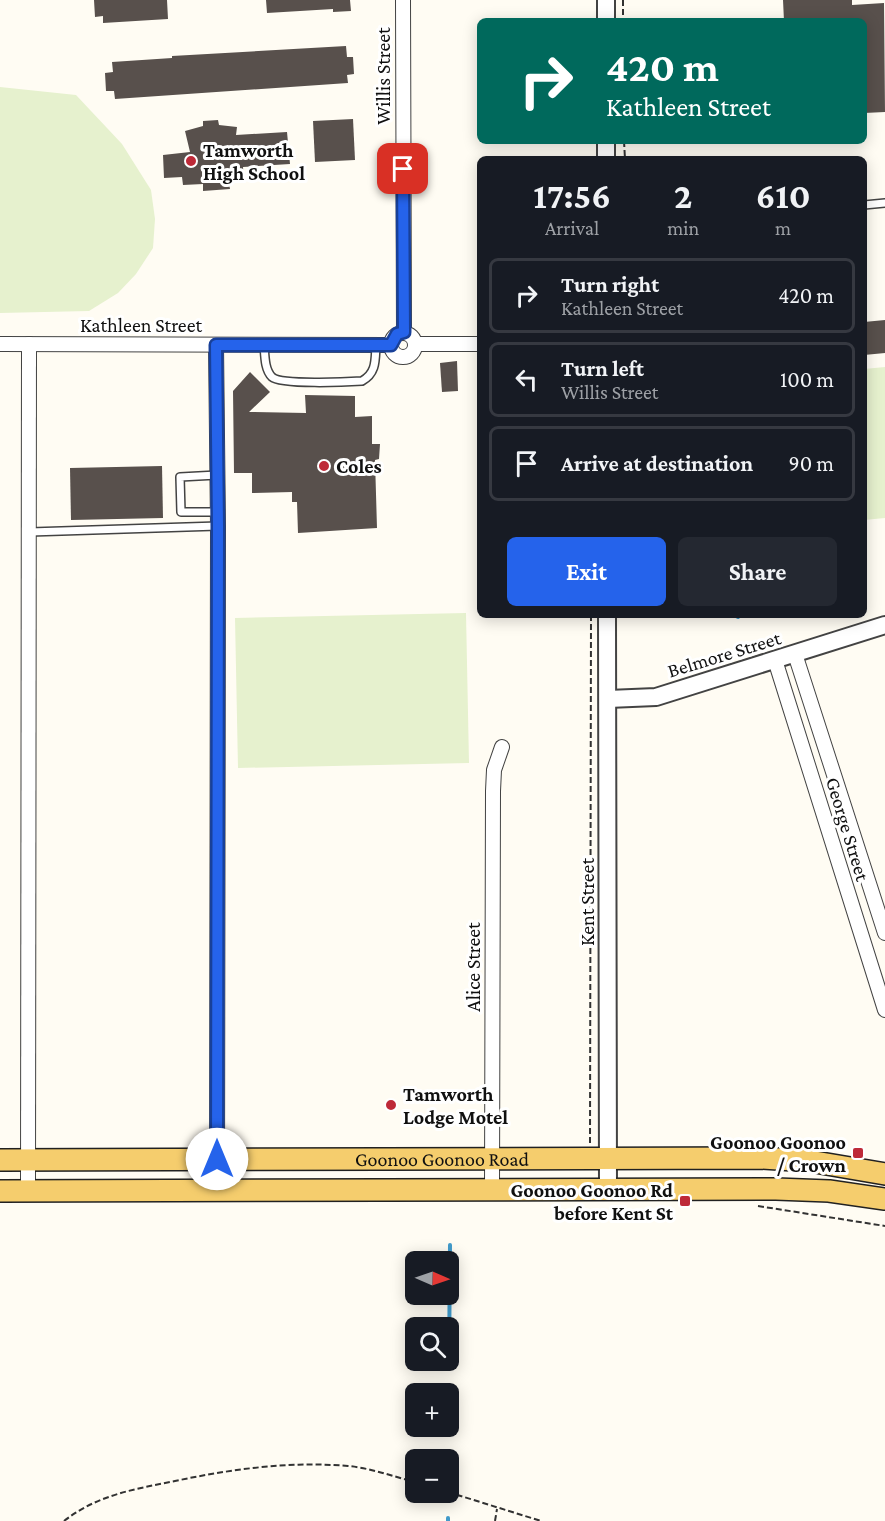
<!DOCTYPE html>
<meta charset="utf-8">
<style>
body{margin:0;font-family:"Crimson Pro",serif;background:#242831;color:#f1f3f6;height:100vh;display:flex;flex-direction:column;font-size:22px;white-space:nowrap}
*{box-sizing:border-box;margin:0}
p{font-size:20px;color:#9ea1a6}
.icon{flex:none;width:33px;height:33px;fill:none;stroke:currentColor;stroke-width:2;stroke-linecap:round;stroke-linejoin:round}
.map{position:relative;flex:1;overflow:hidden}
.side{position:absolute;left:477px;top:156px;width:390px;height:462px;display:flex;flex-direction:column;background:#171b24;border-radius:9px;box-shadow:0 3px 15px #0003}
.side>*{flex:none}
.top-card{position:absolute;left:477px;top:18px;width:390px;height:126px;border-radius:9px;box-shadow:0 3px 15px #0003;background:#00695c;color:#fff;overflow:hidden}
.needle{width:39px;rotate:92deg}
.tools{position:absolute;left:405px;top:1251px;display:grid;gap:12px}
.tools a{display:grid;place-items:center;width:54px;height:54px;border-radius:9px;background:#171b24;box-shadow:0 3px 15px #0003;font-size:30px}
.pin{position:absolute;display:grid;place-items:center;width:51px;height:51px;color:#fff;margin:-26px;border-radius:12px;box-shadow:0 3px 9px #0006}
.me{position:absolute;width:66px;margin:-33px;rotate:0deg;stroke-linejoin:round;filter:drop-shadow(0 0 4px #0008)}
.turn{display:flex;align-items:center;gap:21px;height:126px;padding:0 30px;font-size:27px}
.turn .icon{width:78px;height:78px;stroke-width:2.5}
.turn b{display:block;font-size:42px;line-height:51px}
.eta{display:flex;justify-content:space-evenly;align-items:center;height:102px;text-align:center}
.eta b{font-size:36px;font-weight:700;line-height:42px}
.primary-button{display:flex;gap:12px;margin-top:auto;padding:12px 30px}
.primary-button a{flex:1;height:69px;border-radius:9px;background:#2563eb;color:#fff;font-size:24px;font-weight:700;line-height:69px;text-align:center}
.primary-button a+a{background:#242831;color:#f1f3f6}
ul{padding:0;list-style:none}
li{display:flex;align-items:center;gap:18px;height:75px;margin:0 12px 9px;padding:0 18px;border:3px solid #363941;border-radius:9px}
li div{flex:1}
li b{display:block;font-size:22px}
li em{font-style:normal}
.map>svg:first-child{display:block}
</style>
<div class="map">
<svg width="885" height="1521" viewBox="0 0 885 1521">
<rect width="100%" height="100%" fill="#fffcf3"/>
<!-- pitch -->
<g fill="#e6f1ce">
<polygon points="0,87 76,95 122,144 151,190 155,219 153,248 136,274 118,293 89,311 0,313"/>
<polygon points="885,367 885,518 864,520 864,369"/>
<polygon points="466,613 469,763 238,768 235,618"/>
</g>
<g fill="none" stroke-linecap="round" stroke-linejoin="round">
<!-- stream -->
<g stroke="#419bcb" stroke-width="4">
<polyline points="734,615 738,617 740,615"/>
<polyline points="449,1366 450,1245"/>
<polyline points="448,1518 448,1521"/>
</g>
</g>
<!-- building -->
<g fill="#58504c">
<polygon points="94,0 167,0 168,19 103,23 103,16 95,17"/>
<polygon points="266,0 350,0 351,11 333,12 333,9 267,13"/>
<polygon points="783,0 852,0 852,5 884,3 885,112 864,113 864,21 784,21"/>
<polygon points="346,46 347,57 353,57 354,74 347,75 348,83 115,99 114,91 106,91 105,73 113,72 112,62 172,58 172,56"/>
<polygon points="353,119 355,160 315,162 313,121"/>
<polygon points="218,120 219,125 237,127 236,135 287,132 290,164 243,167 244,181 229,183 230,189 203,191 203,184 183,185 182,177 164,178 163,155 190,152 185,131 203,126 203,121"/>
<polygon points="885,320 885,353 864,355 864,322"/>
<polygon points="457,361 458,391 442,392 440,363"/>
<polygon points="250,372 270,392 249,412 306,413 305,395 355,396 355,417 372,416 372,444 380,444 379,459 375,460 377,528 298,533 297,502 292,502 292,492 252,493 252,473 234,473 233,391"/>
<polygon points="162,466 163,518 71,520 70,468"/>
</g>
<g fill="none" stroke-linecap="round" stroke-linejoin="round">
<defs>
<g id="service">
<polyline points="864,205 885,203"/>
<path d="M264,344C265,354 264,369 272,377C281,385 347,382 362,381C377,373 375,359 376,345"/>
<polyline points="217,475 180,477 181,512 218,512"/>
<polyline points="30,532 218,526"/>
</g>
<g id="minor">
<polyline points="403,0 404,332"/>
<circle cx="403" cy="345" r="12"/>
<polyline points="0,344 391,345"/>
<polyline points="416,344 480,344"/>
<polyline points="216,345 218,526 217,1190"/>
<polyline points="795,654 885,933"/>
<polyline points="775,660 885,1010"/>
<polyline points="492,1189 493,791 494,770 502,747"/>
<polyline points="28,1191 29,344"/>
</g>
<g id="tertiary">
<polyline points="606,21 606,0"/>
<polyline points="606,159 606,141"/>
<polyline points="607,615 608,1189"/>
<polyline points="608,699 656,697 885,625"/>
</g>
<g id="primary">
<path id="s1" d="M0,1160L762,1158L809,1161L885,1174"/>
<polyline points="0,1191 776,1189 829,1191 885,1199"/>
</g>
</defs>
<!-- service casing -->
<use href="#service" stroke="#434343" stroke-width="10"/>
<!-- minor casing -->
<use href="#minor" stroke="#434343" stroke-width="16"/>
<!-- tertiary casing -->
<use href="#tertiary" stroke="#434343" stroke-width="20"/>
<!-- primary casing -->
<use href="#primary" stroke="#212121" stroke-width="24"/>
<!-- path -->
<g stroke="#323232" stroke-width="2" stroke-dasharray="6 3" stroke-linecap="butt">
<polyline points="623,0 623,21"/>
<polyline points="624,141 625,159"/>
<polyline points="590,1143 591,615"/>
<polyline points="758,1206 885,1226"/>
<polyline points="448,1492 541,1521"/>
<path d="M64,1521C97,1495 135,1489 175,1481C232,1469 290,1461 348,1466C371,1468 394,1477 416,1482"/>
<polyline points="495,1521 497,1509"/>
</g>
<!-- service -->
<use href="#service" stroke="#fff" stroke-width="7"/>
<!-- minor -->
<use href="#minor" stroke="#fff" stroke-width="14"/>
<!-- tertiary -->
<use href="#tertiary" stroke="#fff" stroke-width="16"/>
<!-- primary -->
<use href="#primary" stroke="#f5cd6d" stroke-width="21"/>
</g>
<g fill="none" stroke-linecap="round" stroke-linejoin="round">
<defs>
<polyline id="route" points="217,1159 218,526 216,345 391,345 397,334 404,332 403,169"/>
</defs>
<!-- route casing -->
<use href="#route" stroke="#184099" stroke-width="15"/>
<!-- route -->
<use href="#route" stroke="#2563eb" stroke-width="10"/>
</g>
<!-- markers -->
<g fill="#be2a38" stroke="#fff" stroke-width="2">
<circle cx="191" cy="161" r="6"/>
<circle cx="324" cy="466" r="6"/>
<circle cx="391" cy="1105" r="6"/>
<rect x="852" y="1147" width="12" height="12" rx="3"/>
<rect x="679" y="1195" width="12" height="12" rx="3"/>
</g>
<g text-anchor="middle" stroke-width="6" stroke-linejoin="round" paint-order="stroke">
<!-- street labels -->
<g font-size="20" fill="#101010" stroke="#fff">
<text transform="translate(383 76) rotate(-90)" y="7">Willis Street</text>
<text x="141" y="332">Kathleen Street</text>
<text transform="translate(724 654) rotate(-17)" y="7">Belmore Street</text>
<text transform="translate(848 829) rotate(73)" y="7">George Street</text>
<text transform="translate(587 902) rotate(-90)" y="7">Kent Street</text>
<text transform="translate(473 967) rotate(-90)" y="7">Alice Street</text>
<text dy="7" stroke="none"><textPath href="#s1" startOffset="442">Goonoo Goonoo Road</textPath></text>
</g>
<!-- poi labels -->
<g font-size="20" font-weight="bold" fill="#101010" stroke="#fff" text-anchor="start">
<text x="203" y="157">Tamworth<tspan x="203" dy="23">High School</tspan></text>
<text x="336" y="473">Coles</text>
<text x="403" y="1101">Tamworth<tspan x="403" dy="23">Lodge Motel</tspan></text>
<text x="846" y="1149" text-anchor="end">Goonoo Goonoo<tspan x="846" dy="23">/ Crown</tspan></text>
<text x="673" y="1197" text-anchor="end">Goonoo Goonoo Rd<tspan x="673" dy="23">before Kent St</tspan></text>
</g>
</g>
</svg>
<div class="tools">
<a><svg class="needle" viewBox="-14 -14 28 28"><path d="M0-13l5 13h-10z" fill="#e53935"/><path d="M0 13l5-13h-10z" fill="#9ea1a6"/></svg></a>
<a><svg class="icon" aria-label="search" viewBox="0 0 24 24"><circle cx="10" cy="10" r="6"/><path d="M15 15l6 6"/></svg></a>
<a>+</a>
<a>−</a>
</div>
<div class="pin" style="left:403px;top:169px;background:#d93025"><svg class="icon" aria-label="arrive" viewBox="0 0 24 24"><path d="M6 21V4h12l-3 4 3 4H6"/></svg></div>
<svg class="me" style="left:217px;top:1159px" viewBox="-20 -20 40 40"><circle r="19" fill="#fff"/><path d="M0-13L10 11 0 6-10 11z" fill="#2563eb"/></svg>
<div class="top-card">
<div class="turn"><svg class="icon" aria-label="right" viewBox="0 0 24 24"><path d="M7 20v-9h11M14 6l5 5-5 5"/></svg><div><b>420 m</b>Kathleen Street</div></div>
</div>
<section class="side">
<div class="eta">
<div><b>17:56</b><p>Arrival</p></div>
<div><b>2</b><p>min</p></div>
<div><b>610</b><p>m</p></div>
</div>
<ul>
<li><svg class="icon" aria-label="right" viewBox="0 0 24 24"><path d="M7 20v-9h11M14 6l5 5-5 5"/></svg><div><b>Turn right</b><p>Kathleen Street</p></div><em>420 m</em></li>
<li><svg class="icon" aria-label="left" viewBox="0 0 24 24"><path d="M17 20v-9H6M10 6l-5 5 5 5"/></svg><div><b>Turn left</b><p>Willis Street</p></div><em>100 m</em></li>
<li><svg class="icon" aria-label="arrive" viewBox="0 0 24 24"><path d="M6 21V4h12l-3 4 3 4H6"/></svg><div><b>Arrive at destination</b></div><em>90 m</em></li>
</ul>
<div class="primary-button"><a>Exit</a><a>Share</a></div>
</section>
</div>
